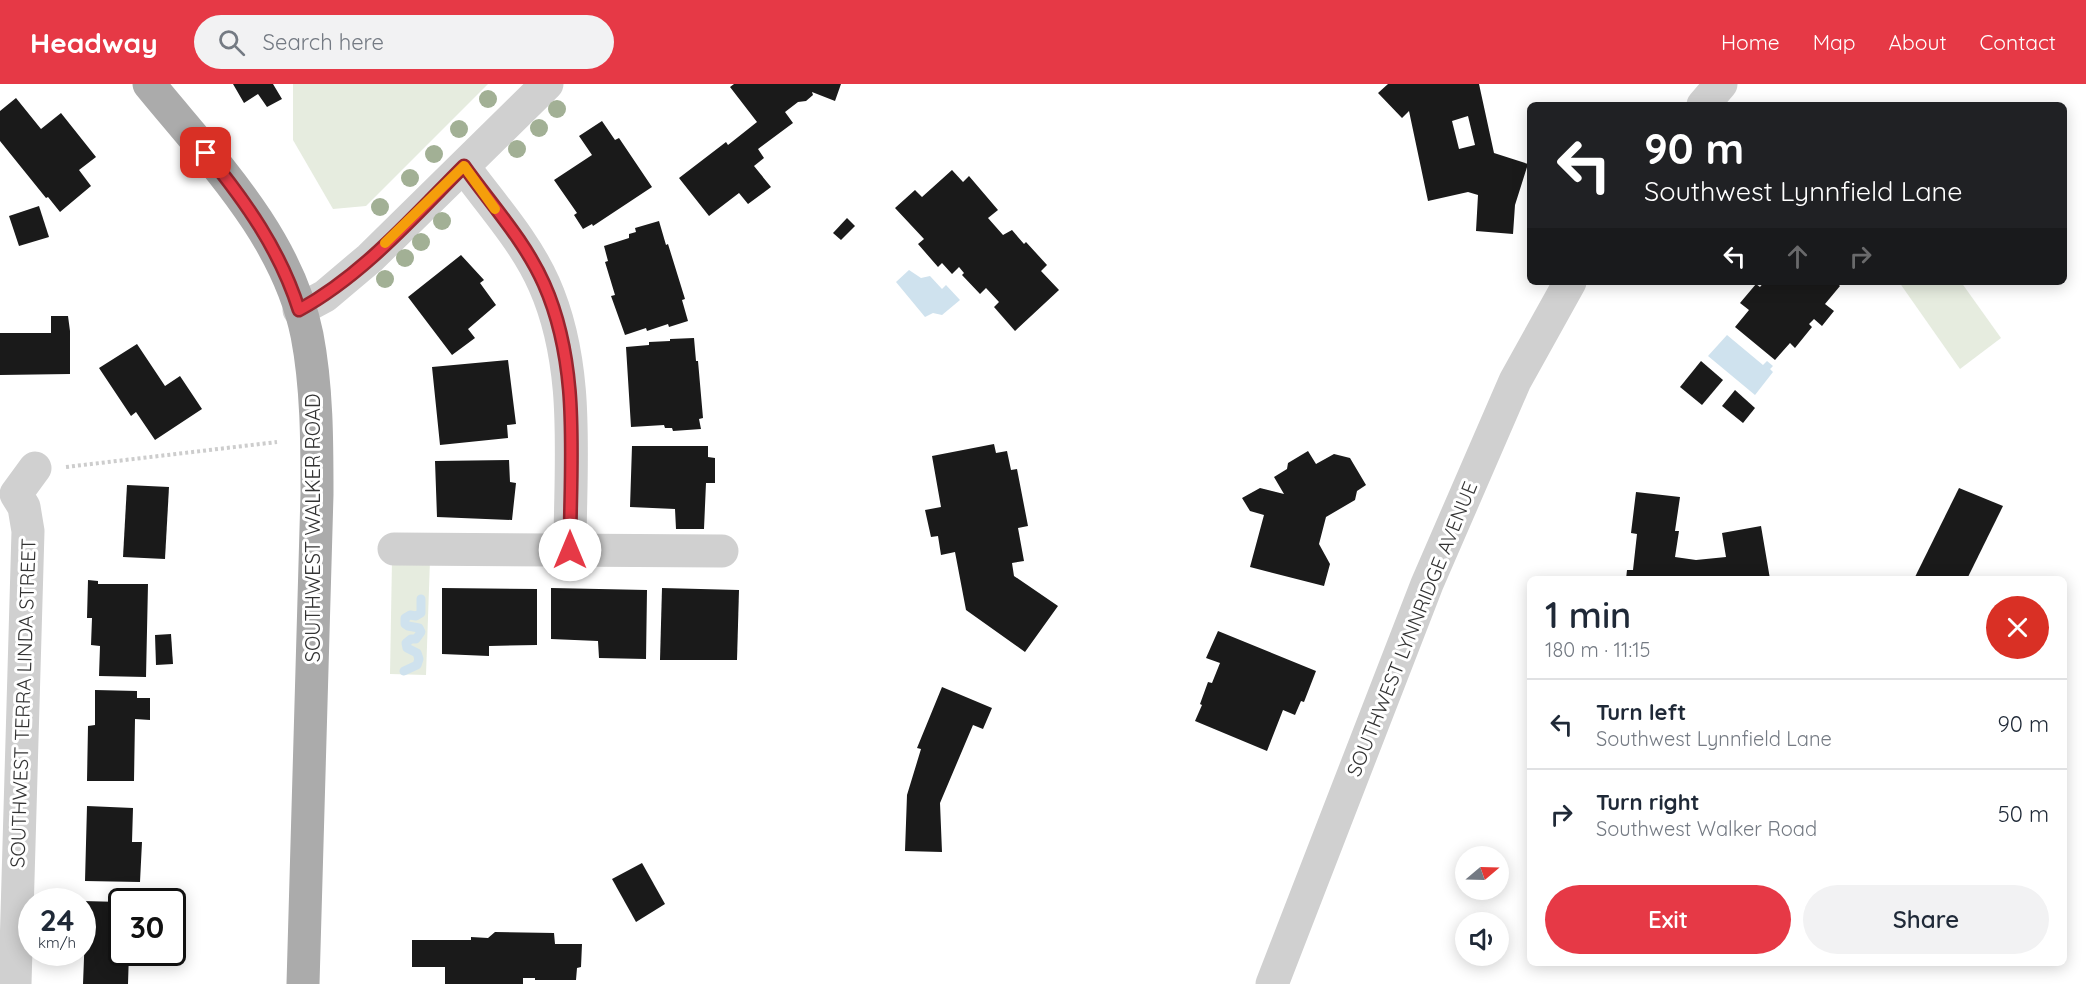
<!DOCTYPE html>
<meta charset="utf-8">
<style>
body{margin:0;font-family:Quicksand,sans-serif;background:#f2f2f3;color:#1f2937;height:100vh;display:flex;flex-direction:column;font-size:22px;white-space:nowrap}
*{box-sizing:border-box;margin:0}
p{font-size:20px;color:#747a83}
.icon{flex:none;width:33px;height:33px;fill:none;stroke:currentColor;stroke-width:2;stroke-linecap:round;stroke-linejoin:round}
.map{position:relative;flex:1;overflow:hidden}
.side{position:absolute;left:1527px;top:492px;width:540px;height:390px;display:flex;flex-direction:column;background:#fff;border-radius:9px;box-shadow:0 3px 15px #0003}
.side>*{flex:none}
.hud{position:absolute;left:1527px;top:18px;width:540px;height:183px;border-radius:9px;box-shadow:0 3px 15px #0003;background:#202124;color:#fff;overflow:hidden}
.needle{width:39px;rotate:71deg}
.tools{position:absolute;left:1455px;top:762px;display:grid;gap:12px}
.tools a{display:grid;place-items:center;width:54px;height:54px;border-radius:50%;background:#fff;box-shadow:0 3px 15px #0003;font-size:30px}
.speed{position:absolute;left:18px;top:804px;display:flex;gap:12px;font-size:30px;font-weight:700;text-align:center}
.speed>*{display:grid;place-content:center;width:78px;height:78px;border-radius:50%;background:#fff;box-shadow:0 3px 15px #0003;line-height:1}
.speed small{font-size:15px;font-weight:400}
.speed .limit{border:3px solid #111;border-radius:9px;background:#fff;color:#111}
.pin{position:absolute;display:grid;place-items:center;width:51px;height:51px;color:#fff;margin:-26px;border-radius:12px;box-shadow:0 3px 9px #0006}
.me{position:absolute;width:66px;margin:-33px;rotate:0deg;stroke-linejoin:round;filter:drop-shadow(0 0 4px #0008)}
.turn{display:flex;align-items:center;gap:21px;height:126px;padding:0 18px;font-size:27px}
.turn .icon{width:78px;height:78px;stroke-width:2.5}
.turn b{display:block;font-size:42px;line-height:51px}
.lanes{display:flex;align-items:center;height:57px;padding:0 18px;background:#0003;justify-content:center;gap:30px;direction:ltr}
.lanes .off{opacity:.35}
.round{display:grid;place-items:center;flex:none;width:63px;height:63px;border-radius:32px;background:#f2f2f3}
.head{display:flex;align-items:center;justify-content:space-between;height:102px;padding:0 18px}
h1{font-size:36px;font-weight:600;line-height:45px}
.primary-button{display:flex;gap:12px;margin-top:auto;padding:12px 18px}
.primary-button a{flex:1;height:69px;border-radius:36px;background:#e63946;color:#fff;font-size:24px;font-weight:600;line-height:69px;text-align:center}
.primary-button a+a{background:#f2f2f3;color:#1f2937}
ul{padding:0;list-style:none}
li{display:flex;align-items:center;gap:18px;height:90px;padding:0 18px;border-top:2px solid #e0e1e3}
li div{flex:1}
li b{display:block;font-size:22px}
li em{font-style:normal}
header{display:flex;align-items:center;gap:36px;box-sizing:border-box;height:84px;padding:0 30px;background:#e63946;color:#fff}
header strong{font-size:28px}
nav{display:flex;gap:33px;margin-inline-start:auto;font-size:21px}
.search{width:420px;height:54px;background:#f2f2f3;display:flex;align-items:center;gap:15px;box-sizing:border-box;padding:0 21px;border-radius:33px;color:#747a83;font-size:22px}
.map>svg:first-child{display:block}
</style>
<header>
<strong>Headway</strong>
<div class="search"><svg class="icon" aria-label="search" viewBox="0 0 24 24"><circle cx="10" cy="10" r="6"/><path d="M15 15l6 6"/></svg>Search here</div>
<nav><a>Home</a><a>Map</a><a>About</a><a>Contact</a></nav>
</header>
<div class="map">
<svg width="2086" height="900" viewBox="0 0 2086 900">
<rect width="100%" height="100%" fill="#fff"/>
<!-- green -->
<g fill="#e6ecdf">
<polygon points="293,0 488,0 366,122 333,125 293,56"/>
<polygon points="1899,198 1961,198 2001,254 1960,285"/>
<polygon points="392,476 430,476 426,591 390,590"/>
</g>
<!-- water -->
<g fill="#cfe2ee">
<polygon points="909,186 921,194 930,192 942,205 946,201 960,216 942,231 933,229 925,233 896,198"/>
<polygon points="1727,251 1763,281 1767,277 1773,282 1770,285 1773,288 1755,311 1708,272"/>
</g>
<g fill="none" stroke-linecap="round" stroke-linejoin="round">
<!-- stream -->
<polyline stroke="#cfe2ee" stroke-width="9" points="404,587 417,581 419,575 417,569 407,564 406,559 411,555 416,555 421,548 419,544 408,542 405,540 405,534 410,531 416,532 421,529 421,515"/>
</g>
<!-- building -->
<g fill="#1a1a1a" fill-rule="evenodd">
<polygon points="233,0 273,0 282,15 267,23 258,10 244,19"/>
<polygon points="734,0 841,0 835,17 812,8 813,11 806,17 798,18 785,28 793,39 758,65 764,74 754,82 771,103 748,120 739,109 709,132 679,94 726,58 728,61 757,38 730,3"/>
<path d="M1388,0H1479L1494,69L1528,80L1515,121L1513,150L1476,147L1478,111L1468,108L1428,117L1409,27L1402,34L1378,9ZM1468,32L1475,61L1459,65L1452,37Z"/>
<polygon points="16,14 41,45 61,29 96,73 79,86 91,102 60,128 48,113 46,114 0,57 0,27"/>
<polygon points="602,37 615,56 619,54 652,103 593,142 592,140 583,145 574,131 577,129 554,96 592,71 579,52"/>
<polygon points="952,86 963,98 969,92 998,126 988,134 1003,151 1012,146 1024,160 1026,158 1047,181 1041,187 1059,206 1015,247 994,223 999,218 986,204 980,210 962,191 964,189 959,183 952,190 942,179 938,183 918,160 924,155 895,124 915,106 922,113"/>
<polygon points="39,122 49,153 19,162 9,132"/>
<polygon points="847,134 855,142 841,156 833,149"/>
<polygon points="659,137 666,161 668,160 685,215 682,216 688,237 669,243 668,240 647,247 646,244 625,251 611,212 615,211 605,178 608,177 604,162 629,154 629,150 636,148 635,144"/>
<polygon points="461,171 484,196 480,199 496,221 468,245 475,254 452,271 408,213"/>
<polygon points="1764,198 1836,198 1840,202 1825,220 1834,227 1822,242 1814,235 1809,240 1812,243 1795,264 1790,259 1775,276 1735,243 1749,226 1740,219 1756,200 1760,203"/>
<polygon points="51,232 68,232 70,247 70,290 0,291 0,249 51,249"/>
<polygon points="694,254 696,277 698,277 703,334 699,335 701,345 673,347 672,344 665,344 664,341 631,343 626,263 649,261 649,258 670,257 670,255"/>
<polygon points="137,260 165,302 180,292 202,325 155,356 136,328 131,332 99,284"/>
<polygon points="508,276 516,340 507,341 508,354 440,361 432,283"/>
<polygon points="1701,277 1723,296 1702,321 1680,303"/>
<polygon points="1735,306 1755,324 1743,339 1722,322"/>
<polygon points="994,360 996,369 1007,367 1011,386 1017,385 1028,442 1018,444 1024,477 1012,479 1014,492 1058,522 1025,568 966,526 955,468 941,471 938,452 931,453 925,426 941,423 932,372"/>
<polygon points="632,362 708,362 708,373 715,374 715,399 706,399 704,445 676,445 675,425 630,423"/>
<polygon points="1308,367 1316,380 1334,370 1350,374 1366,401 1357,407 1355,416 1326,433 1319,460 1330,480 1324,502 1250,483 1264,431 1250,427 1242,414 1260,404 1284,410 1274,393 1287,385 1288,379"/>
<polygon points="509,376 510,398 516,399 512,436 437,433 435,377"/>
<polygon points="127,401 169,403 165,475 123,473"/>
<polygon points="1959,404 2003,422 1967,495 1914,495"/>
<polygon points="1636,408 1680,413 1675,447 1679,447 1675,473 1696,476 1726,473 1722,449 1761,442 1770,495 1729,495 1729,492 1709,495 1673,493 1673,495 1626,495 1627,486 1633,486 1637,450 1631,449"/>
<polygon points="88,496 98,497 98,500 148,500 146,593 99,592 100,562 91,561 92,534 87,534"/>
<polygon points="442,504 537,505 537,561 489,562 489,572 442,570"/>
<polygon points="551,504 647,506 646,575 599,574 598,557 551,555"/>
<polygon points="662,504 739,506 737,576 660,576"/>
<polygon points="1218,547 1316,587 1304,618 1301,617 1295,631 1283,626 1267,667 1195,637 1202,621 1200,620 1208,598 1212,599 1220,579 1206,574"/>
<polygon points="171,550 173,580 156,581 155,551"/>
<polygon points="942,603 992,624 983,645 973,641 940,719 942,768 905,767 907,711 921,665 917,664"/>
<polygon points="95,606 137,607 137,614 150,614 150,636 135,635 134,697 87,697 88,642 95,641"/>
<polygon points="87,722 133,724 132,758 142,758 140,798 85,797"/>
<polygon points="642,779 665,820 636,838 612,795"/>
<polygon points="82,817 122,818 122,868 129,868 128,900 83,900 85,848 82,848"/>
<polygon points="495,848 554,849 555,860 582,860 581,883 577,884 576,896 535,896 535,894 523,894 523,900 445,900 445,883 412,883 412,856 471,856 471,853 488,854"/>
</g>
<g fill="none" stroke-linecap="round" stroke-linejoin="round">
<!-- path -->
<polyline stroke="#cdcdcd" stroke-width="4" stroke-dasharray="3 3" stroke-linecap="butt" points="66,383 277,358"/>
<!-- minor -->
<g stroke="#d0d0d0" stroke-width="33">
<polyline points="1703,21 1721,0"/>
<path d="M464,83C491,120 525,157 544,200C581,283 570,378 570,466"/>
<polyline points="299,226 325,212 370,174 547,0"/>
<polyline points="394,465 722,467"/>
<polyline points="15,900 28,447 24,423 16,410 35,384"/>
<polyline points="1272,900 1427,500 1515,297 1570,198"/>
</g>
<!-- major -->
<path stroke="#ababab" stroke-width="33" d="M149,0C211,76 287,152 307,251C317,303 317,358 317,410L303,900"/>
</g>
<!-- trees -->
<g fill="#a2b095">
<circle cx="488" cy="15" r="9"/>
<circle cx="557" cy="25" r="9"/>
<circle cx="539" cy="44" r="9"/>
<circle cx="459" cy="45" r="9"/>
<circle cx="517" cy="65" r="9"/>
<circle cx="434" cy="70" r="9"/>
<circle cx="410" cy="94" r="9"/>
<circle cx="380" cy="123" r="9"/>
<circle cx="442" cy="137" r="9"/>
<circle cx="421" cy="158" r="9"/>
<circle cx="405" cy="174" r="9"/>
<circle cx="385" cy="195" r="9"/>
</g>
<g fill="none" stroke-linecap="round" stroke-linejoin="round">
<defs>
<path id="route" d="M206,69C246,118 280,166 299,226C363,191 413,133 464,82C491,120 525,157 544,200C581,283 570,378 570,466"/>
</defs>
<!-- route casing -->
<use href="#route" stroke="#96252e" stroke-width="15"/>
<!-- route -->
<use href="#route" stroke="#e63946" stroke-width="10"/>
<!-- slow -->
<polyline stroke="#f59e0b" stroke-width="10" points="385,159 464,82 495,125"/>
</g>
<g text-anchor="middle" stroke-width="6" stroke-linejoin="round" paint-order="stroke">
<!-- street labels -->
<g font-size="20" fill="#333" stroke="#fff">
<text transform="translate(313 444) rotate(-90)" y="7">SOUTHWEST WALKER ROAD</text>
<text transform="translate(1412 545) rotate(-68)" y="7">SOUTHWEST LYNNRIDGE AVENUE</text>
<text transform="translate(23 619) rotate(-88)" y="7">SOUTHWEST TERRA LINDA STREET</text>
</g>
</g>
</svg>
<div class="tools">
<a><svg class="needle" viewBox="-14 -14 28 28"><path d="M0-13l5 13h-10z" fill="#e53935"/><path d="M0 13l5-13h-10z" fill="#747a83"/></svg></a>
<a><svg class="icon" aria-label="sound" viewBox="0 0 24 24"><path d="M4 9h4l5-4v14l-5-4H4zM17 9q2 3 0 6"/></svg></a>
</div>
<div class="speed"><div>24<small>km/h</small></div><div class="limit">30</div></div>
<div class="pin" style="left:206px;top:69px;background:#d93025"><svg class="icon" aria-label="arrive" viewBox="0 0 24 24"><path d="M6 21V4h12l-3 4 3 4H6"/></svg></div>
<svg class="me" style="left:570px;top:466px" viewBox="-20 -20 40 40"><circle r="19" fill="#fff"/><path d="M0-13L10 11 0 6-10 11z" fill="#e63946"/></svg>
<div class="hud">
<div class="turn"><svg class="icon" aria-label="left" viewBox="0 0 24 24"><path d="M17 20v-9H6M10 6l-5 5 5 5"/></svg><div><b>90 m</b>Southwest Lynnfield Lane</div></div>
<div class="lanes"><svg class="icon" aria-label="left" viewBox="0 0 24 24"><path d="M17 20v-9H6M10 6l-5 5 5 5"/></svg><svg class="icon off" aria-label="ahead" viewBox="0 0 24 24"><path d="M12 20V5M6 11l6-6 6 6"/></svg><svg class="icon off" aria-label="right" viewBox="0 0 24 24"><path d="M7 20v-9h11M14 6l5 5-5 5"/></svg></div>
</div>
<section class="side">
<div class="head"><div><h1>1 min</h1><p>180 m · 11:15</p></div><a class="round" style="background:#d93025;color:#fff"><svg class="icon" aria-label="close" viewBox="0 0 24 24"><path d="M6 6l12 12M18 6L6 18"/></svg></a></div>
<ul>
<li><svg class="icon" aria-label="left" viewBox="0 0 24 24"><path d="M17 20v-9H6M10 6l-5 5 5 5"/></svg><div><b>Turn left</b><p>Southwest Lynnfield Lane</p></div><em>90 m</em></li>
<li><svg class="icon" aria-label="right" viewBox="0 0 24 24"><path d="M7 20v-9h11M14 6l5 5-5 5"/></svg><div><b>Turn right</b><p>Southwest Walker Road</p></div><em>50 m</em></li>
</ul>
<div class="primary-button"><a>Exit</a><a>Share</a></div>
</section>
</div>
